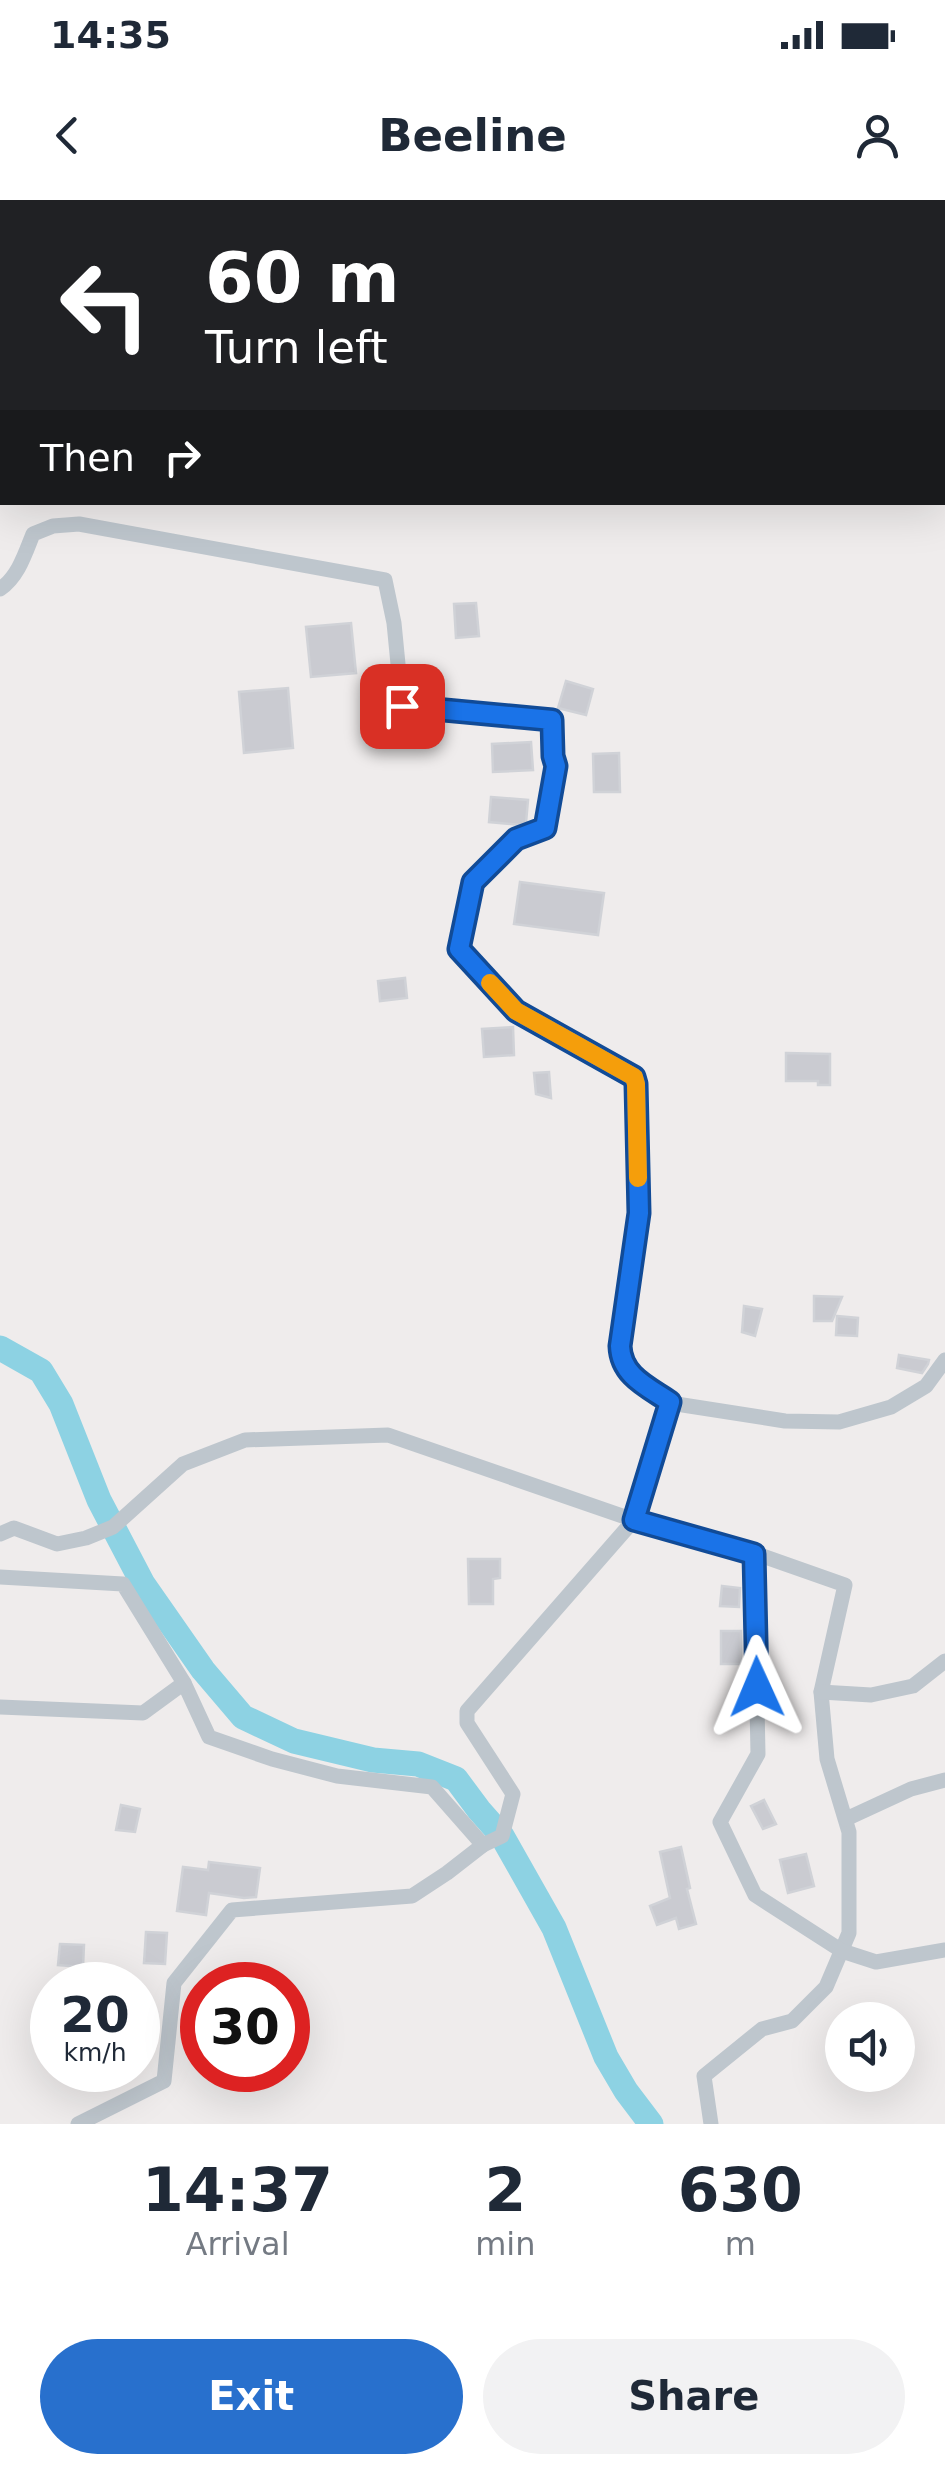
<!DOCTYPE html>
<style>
body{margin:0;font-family:"DejaVu Sans",sans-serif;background:#f2f2f3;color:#1f2937;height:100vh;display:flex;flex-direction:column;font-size:38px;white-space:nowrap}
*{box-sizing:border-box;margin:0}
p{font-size:32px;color:#747a83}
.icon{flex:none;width:55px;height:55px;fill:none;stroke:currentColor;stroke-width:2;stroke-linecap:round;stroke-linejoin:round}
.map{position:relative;height:1924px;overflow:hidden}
.side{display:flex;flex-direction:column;background:#fff;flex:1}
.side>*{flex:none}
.guide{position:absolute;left:0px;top:0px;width:945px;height:305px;box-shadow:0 10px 40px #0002;background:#202124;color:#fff;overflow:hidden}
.tools{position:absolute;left:825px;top:1802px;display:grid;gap:20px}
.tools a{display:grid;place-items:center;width:90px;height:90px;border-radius:50%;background:#fff;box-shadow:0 10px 40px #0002;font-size:50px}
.speed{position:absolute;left:30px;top:1762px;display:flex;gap:20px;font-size:50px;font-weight:700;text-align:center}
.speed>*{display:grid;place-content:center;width:130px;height:130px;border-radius:50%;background:#fff;box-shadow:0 10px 40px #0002;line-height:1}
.speed small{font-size:25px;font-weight:400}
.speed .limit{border:15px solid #d22;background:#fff;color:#111}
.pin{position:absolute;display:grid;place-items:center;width:85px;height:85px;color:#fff;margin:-42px;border-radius:20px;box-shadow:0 5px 15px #0006}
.me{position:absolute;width:110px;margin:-55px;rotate:359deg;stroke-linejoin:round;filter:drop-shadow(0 0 8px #0008)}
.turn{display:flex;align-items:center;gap:35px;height:210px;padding:0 40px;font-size:45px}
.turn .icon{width:130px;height:130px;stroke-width:2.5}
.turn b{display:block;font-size:70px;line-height:85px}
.then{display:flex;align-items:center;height:95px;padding:0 40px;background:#0003;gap:20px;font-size:38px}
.eta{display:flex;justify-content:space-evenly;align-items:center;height:170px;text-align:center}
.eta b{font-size:60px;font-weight:600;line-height:70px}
.cta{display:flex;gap:20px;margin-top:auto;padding:20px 40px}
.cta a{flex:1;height:115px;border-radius:60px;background:#2870cd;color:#fff;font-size:40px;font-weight:600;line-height:115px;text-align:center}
.cta a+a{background:#f2f2f3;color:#1f2937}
.status{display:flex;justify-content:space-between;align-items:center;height:70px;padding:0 50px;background:#fff;direction:ltr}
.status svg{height:28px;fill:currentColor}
header{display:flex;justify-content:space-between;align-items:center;height:130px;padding:0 40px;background:#fff;font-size:45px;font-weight:600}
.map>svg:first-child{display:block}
</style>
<div class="status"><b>14:35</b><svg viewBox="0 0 49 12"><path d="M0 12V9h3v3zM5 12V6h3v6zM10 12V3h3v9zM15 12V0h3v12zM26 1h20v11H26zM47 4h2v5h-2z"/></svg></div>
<header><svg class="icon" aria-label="back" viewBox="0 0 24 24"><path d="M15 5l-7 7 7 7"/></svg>Beeline<svg class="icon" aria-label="person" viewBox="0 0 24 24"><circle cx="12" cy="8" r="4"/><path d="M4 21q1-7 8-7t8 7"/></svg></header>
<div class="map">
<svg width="945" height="1924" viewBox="0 0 945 1924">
<rect width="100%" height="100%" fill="#efecec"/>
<!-- green -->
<polygon fill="#bdeace" points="604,0 945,0 945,198 942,197 942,2 607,2"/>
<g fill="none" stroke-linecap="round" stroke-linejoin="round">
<!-- river -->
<polyline stroke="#8dd2e3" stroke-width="25" points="0,1148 41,1171 61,1204 99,1300 143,1384 203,1470 243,1517 294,1541 373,1560 418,1564 456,1579 479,1610 502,1636 554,1728 606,1857 626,1891 651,1924"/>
</g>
<!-- building -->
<g fill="#cacbd1" stroke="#d0d2d7" stroke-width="2.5">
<polygon points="476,403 479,436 456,438 454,404"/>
<polygon points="351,423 356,473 311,477 306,427"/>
<polygon points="566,481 593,489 586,515 558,508"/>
<polygon points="288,488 293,548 244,553 239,492"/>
<polygon points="531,542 533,570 493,572 492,544"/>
<polygon points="619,553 620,592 594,592 593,554"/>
<polygon points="491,597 528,600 526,623 520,625 489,622"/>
<polygon points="520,682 604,693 598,735 514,724"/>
<polygon points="405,778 407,798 380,801 378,781"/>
<polygon points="513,827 514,855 484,857 482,829"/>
<polygon points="786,853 830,854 830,885 818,885 818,881 786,881"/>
<polygon points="549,872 551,898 536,894 534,873"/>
<polygon points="814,1096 842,1097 832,1121 814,1121"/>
<polygon points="744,1106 762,1109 755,1136 742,1132"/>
<polygon points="837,1116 858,1118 857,1136 836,1135"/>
<polygon points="899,1155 929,1160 928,1164 922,1173 897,1168"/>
<polygon points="468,1359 500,1359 500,1378 493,1379 493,1404 469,1404"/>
<polygon points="722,1386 740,1388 739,1407 720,1406"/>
<rect x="721" y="1431" width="20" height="33"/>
<polygon points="764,1600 776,1624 763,1629 751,1606"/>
<polygon points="121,1605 140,1609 135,1632 116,1630"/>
<polygon points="681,1647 690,1688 687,1689 696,1724 679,1729 676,1718 657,1725 650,1706 670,1698 660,1652"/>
<polygon points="806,1654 814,1686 788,1693 780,1660"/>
<polygon points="209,1662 260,1668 256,1697 244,1698 209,1693 206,1715 177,1711 183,1667 208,1670"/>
<polygon points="146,1732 167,1733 165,1764 144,1763"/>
<polygon points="60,1744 84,1745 83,1767 58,1765"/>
</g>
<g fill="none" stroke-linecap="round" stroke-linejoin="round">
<!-- street -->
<g stroke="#bec6cd" stroke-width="15">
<path d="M0,389C18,377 25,354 33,334L53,326L79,324L385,380L394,423L402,505L552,521L553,556L556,565L545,628L515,639L473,682L459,749L516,811L634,877L636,884L639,1013L619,1146C621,1176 648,1187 670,1203"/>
<polyline points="0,1334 14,1328 57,1344 86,1338 113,1327 183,1264 245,1240 388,1235 634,1320 760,1355 845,1385 821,1492 827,1559 849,1632 849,1733 826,1787 792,1821 762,1829 704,1876 711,1924"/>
<polyline points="754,1354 758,1554 720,1622 755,1695 842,1751 876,1762 945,1750"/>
<polyline points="0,1377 123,1384 184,1483 209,1537 272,1559 337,1576 432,1587 483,1645"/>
<polyline points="821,1492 871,1495 913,1486 945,1461"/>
<polyline points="0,1507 143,1513 184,1483"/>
<polyline points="846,1619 911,1589 945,1580"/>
<polyline points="78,1924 164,1881 174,1783 232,1710 412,1696 447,1673 483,1645 502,1636 513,1594 467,1523 467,1511 634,1320 670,1203 785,1221 839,1222 891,1207 926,1186 945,1160"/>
</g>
</g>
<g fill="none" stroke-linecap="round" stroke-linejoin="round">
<defs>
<path id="route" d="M402,506L552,520L553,556L556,566L545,628L516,639L473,682L459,749L516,811L634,877L636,884L639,1013L620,1146C621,1176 648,1187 670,1202L634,1320L754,1354L757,1487"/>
</defs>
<!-- route casing -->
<use href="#route" stroke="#114b97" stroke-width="25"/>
<!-- route -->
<use href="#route" stroke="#1a73e8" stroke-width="18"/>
<!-- slow -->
<polyline stroke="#f59e0b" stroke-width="18" points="490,783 516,811 634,877 636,884 638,978"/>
</g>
</svg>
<div class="tools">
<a><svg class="icon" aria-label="sound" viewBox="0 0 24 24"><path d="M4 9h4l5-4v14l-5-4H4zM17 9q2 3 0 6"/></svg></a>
</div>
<div class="speed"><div>20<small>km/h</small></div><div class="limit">30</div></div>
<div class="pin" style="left:402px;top:506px;background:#d93025"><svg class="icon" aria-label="arrive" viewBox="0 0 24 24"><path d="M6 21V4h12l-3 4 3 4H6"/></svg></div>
<svg class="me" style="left:757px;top:1487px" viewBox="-20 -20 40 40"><path d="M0-17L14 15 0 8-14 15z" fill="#1a73e8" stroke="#fff" stroke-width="4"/></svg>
<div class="guide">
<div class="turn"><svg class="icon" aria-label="left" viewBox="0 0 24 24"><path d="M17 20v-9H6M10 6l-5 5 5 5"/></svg><div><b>60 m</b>Turn left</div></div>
<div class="then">Then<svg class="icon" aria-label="right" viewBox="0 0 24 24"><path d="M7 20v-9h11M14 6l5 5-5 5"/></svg></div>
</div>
</div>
<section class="side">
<div class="eta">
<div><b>14:37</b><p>Arrival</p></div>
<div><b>2</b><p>min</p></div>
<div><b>630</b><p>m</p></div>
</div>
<div class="cta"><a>Exit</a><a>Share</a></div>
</section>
